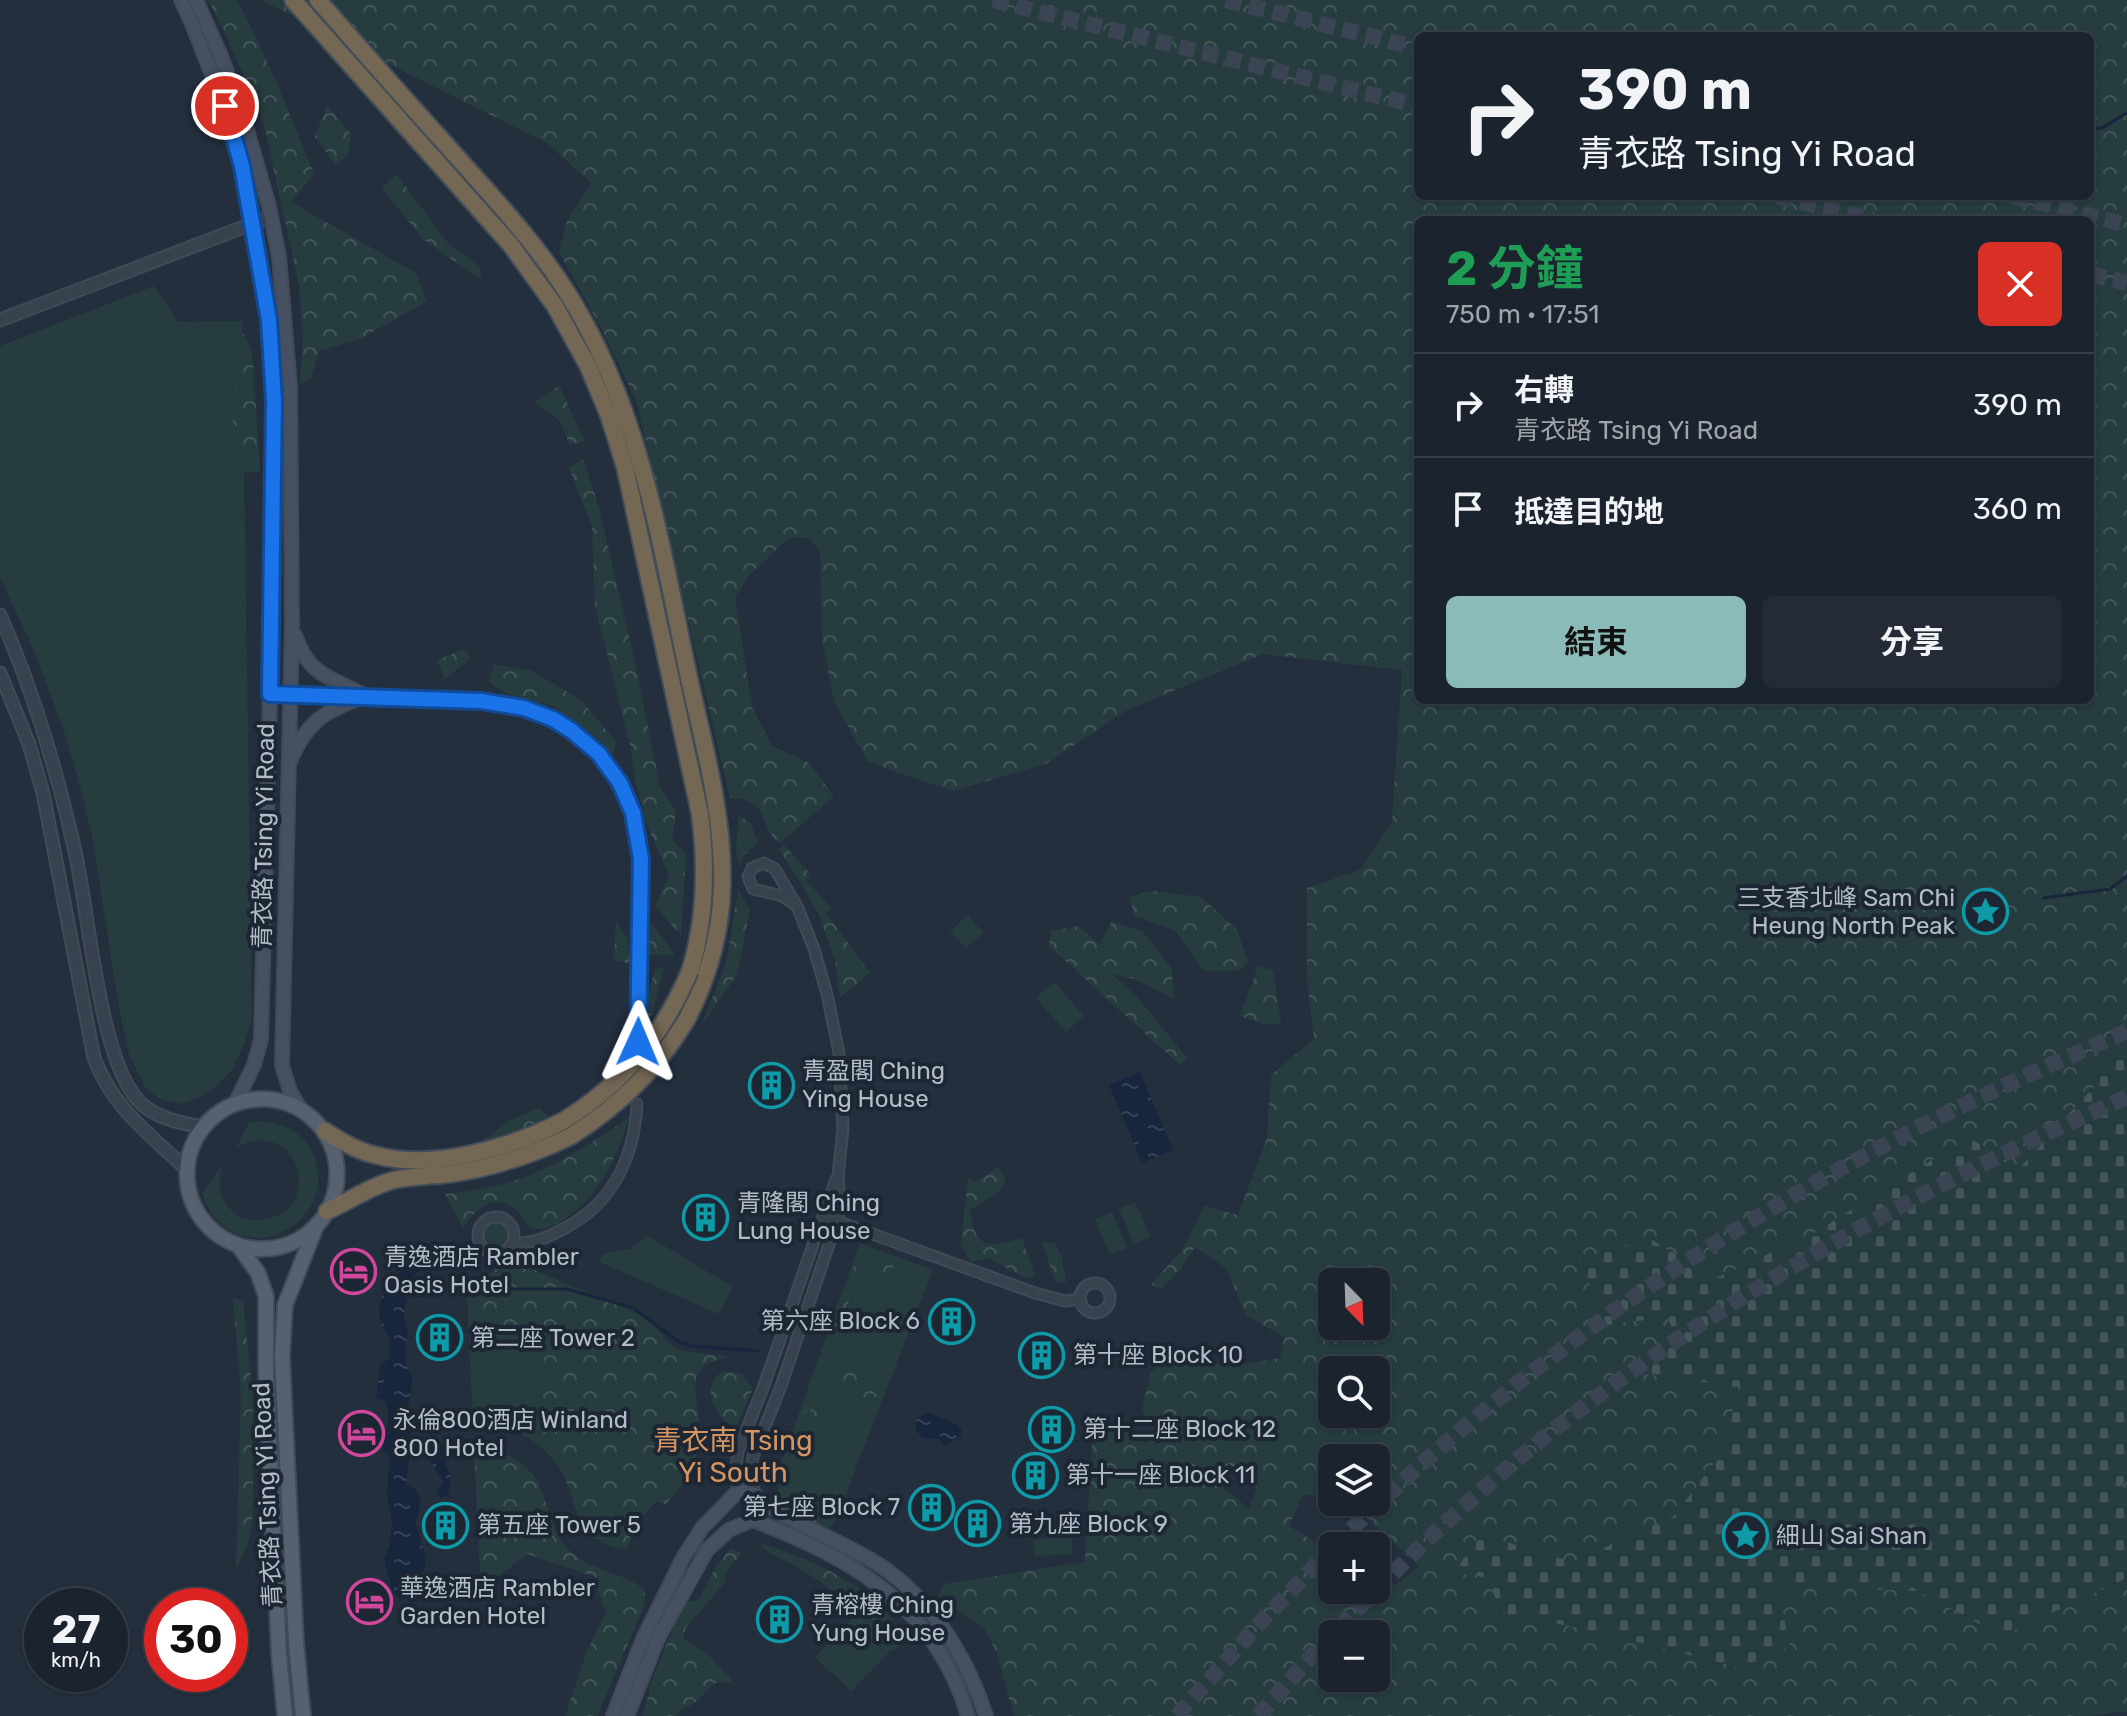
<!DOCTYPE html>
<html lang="zh-TW">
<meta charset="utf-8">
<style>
body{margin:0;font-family:Rubik,"Noto Sans TC",sans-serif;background:#242b36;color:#f1f3f6;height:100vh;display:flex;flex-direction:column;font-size:30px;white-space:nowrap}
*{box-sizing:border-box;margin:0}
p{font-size:26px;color:#a0a4aa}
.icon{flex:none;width:44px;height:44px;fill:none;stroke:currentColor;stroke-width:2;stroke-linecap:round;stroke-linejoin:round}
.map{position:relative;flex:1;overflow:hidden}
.details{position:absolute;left:1414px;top:216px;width:680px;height:488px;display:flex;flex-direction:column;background:#1b232e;border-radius:12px;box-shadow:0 2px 6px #0004,0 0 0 2px #39404a}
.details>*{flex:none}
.guide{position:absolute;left:1414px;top:32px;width:680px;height:168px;border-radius:12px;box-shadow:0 2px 6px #0004,0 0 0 2px #39404a;background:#1b232e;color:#f1f3f6;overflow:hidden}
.needle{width:52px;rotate:157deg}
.tools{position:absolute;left:1318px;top:1268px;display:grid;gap:16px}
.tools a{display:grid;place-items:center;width:72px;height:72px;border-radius:12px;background:#1b232e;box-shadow:0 2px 6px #0004,0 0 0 2px #39404a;font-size:40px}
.speed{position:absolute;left:24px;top:1588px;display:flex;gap:16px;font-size:40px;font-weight:700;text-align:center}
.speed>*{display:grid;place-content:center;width:104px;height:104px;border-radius:50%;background:#1b232e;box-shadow:0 2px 6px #0004,0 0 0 2px #39404a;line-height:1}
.speed small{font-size:20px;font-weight:400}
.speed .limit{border:12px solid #d22;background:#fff;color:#111}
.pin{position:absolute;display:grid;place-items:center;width:68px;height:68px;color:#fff;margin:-34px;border:4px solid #fff;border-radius:50%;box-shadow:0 2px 8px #0007}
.me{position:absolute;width:88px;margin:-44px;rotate:1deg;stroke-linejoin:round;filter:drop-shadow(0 0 6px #0008)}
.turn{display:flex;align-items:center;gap:28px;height:168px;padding:0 32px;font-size:36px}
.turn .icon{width:104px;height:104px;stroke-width:2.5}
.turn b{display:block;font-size:56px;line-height:68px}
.round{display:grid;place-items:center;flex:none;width:84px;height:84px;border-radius:12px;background:#242b36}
.head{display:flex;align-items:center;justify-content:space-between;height:136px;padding:0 32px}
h1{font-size:48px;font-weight:700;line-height:60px;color:#1e9e55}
.primary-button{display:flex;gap:16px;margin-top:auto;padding:16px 32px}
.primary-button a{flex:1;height:92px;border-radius:12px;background:#8bbbb9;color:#111;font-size:32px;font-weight:700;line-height:92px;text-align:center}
.primary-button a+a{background:#242b36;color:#f1f3f6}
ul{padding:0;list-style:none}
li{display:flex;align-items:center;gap:24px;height:104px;padding:0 32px;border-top:2px solid #39404a}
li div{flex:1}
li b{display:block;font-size:30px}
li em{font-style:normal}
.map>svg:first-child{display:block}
</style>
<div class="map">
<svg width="2127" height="1716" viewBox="0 0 2127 1716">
<defs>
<pattern id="forest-crowns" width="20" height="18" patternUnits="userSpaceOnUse" patternTransform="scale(2)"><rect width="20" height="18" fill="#263c3f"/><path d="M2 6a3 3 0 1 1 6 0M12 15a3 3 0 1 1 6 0" fill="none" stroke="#435659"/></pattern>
<pattern id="cemetery-stones" width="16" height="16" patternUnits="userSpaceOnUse" patternTransform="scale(2)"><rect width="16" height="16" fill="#263c3f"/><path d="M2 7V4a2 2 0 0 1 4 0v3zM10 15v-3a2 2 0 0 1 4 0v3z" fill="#435659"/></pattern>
<pattern id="water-ripples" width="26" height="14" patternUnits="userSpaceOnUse" patternTransform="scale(2)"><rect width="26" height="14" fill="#17263c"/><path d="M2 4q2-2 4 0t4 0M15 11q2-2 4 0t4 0" fill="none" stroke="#364457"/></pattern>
</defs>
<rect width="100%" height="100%" fill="#242f3e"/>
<!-- green -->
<g fill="#263c3f">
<polygon points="154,286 178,322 242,321 252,1019 244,1044 232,1070 219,1084 198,1098 180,1104 158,1098 145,1087 130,1057 120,1014 93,842 81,789 63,728 34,651 0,577 0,346"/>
<polygon points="968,915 983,933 966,948 950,931"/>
<polygon points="1054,982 1084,1016 1066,1032 1036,998"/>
<path d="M261,1121C279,1123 298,1130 309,1146C346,1208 266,1265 221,1224C211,1215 207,1204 202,1193L222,1165C218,1183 218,1198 232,1211C240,1219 256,1222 267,1219C327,1205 295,1114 236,1148L249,1122Z"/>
<polygon points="1135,1202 1151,1237 1134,1244 1119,1209"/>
<polygon points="1112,1212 1127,1248 1110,1255 1095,1219"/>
<circle cx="496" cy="1234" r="13"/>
<polygon points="648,1236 733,1287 719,1314 599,1262 603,1254 630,1249"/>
<polygon points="860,1243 933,1270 836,1519 787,1498 778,1489 776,1477"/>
<polygon points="467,1298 470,1298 476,1309 489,1320 488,1329 508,1337 550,1365 532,1440 512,1429 473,1423"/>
<polygon points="1072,1538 1072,1554 1034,1556 1033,1539"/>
<polygon points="859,1612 895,1646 851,1691 815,1657"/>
</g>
<!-- forest -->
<g fill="url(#forest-crowns)" fill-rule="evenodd">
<path d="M208,0H237C267,56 290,115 314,174L291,202L416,273L427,301L362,338L319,351L311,378L300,383L303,340L299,285L263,120L221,24Z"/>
<path d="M261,0H2127V1711L2090,1716H1014L997,1654L985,1629L938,1597L944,1584L1085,1562L1094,1413L1146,1444L1155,1431L1142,1409L1151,1371L1178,1356L1233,1366L1280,1358L1284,1337L1246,1315L1226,1268L1195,1247L1180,1270L1161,1289L1151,1284L1183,1249L1204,1206L1238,1215L1267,1138L1271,1075L1314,1039L1307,980V888L1360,870L1392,821L1402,670L1263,654L1127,710L1046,764L952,791L868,762L834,701L822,639L820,551L808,538L790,537L750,574L735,597L752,707L771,745L809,763L834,796L780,843C757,828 772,798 730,798L636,400L602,330L559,252L567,221L591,183L547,143ZM1418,36H2090V196H1418ZM1418,220H2090V700H1418ZM1332,1282H1376V1326H1332ZM1332,1370H1376V1414H1332ZM1332,1458H1376V1502H1349L1419,1566L1395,1586L1376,1577V1590H1332V1553L1289,1526L1303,1495L1332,1496ZM1228,1463L1257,1488L1249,1509L1224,1488ZM1332,1634H1376V1678H1332Z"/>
<polygon points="327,105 351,134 348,156 336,165 315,137"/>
<polygon points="396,174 448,243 480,267 481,280 423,239 382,188"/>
<polygon points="242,331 252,350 260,472 240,473 233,421"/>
<polygon points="559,385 585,442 569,444 561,422 535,402"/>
<polygon points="583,459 599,508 636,666 660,787 676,811 672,839 686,855 681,935 655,906 669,876 646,822 634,775 631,749 595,606 592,526 569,468"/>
<polygon points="465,649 471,658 445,679 437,660"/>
<polygon points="494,664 532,671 581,700 617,743 611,757 556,707 505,693 489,682"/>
<polygon points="739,815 751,824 758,843 744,855 739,866 736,849"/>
<polygon points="784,845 811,875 806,880 831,908 826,913 870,973 840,998 835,960 818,912 779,849"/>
<polygon points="738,891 750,909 737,975 701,1026 726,963"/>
<polygon points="1153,891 1201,897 1237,930 1248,961 1239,971 1204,971 1175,930 1134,916 1130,896"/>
<polygon points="616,921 627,938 630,964 614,960"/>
<polygon points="1112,921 1143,932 1172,969 1174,999 1135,979 1111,974 1137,997 1187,1058 1180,1065 1049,946 1051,931 1078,926 1100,944"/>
<polygon points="647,923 652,923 675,955 648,955"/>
<polygon points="1258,966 1273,970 1281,1024 1264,1024 1240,1016"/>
<polygon points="664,968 651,1018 645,1029 644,1010 655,969"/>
<polygon points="539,1108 553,1120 516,1134 481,1142 509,1121"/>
<path d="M629,1118C616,1157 602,1193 566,1218C554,1226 546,1232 531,1227C525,1223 523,1217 518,1212C495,1190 476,1208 463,1228L445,1194C525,1187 564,1161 629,1118Z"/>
<path d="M998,1167L1006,1179L998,1193L970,1210C975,1250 988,1248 1022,1238L1035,1276L1028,1279L988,1258L971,1262L961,1245L968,1177L975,1183Z"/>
<polygon points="1042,1243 1055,1243 1062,1258 1066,1282 1056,1283"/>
<path d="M522,1255L536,1271L644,1316L677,1350L728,1357C691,1365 693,1380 698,1412C700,1426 699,1442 696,1456C692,1475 679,1490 666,1504L656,1502L637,1522L627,1550C568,1539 582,1506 559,1467C552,1456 542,1448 532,1440L550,1365L508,1337L487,1329L489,1320L476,1309L470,1298L475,1284L512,1258Z"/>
<polygon points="857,1255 895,1262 891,1276 879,1271 856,1269 845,1319 835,1347 824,1356"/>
<polygon points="233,1298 243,1301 253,1400 253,1515 248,1544 236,1570 241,1395"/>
<polygon points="844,1369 872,1378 882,1385 878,1397 861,1397 838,1384 830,1386 823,1376"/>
<path d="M724,1371L742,1374L753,1388L736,1428C715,1419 698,1384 724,1371Z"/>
<polygon points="812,1391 817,1402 823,1403 822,1408 832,1428 816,1421 813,1428 804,1424 812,1406 802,1415"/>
<path d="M474,1449C487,1448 499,1450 510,1456C555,1479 540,1525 572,1553C593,1571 623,1573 644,1589L645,1604L597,1716H565L585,1656L606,1612L597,1588L599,1578L527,1554L481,1590Z"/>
<path d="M779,1488C804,1504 814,1505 843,1503L830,1529L776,1507L771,1500Z"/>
<path d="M760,1543C811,1560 881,1587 904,1640L893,1651L875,1630L854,1612L850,1602L804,1571L765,1550Z"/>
<path d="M731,1548L741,1553L724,1576L726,1581L685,1629L684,1639L705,1652L736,1684C711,1678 713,1686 697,1701C690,1707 681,1708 675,1716H642L650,1691L649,1687L684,1602L699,1600L716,1566Z"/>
</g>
<!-- cemetery -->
<polygon fill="url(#cemetery-stones)" points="2127,1021 2127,1466 2122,1490 2127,1491 2127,1578 2002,1636 1918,1591 1777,1586 1790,1646 1741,1668 1602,1633 1504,1613 1484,1577 1454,1573 1480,1534 1575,1563 1625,1537 1674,1516 1712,1466 1729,1424 1739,1387 1643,1374 1676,1341 1668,1317 1607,1325 1579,1260 1649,1238 1716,1278 1814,1233 1969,1137 2017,1171 2098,1082"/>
<!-- water -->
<g fill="url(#water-ripples)">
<polygon points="1140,1072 1173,1150 1142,1163 1109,1085"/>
<path d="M410,1262L419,1271L409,1281L404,1316L408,1331L405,1348L406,1365L413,1380L407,1410L412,1438L406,1485L415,1489L421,1499L416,1523L426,1559L421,1590L412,1598L399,1599L392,1590L384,1560L390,1545L392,1522L387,1492L390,1457L382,1450L389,1417L385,1401L376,1398L380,1366L389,1358L391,1340C388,1335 383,1329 381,1324C373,1298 393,1277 410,1262Z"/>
<path d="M928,1412L958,1425L962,1431L960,1437L944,1446L939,1438C928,1440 920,1439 915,1428L917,1419Z"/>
<polygon points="434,1436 447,1451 446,1466 451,1473 449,1494 441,1499 435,1491 444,1482 430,1462"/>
</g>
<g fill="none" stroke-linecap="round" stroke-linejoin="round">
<!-- stream -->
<g stroke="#17263c" stroke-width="3">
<polyline points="2090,129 2102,128 2127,113"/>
<polyline points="2044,898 2110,889 2127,876"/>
<polyline points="492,1285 502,1289 567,1289 633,1308 681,1343 692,1346 758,1351"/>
</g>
<!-- motorway-tunnel -->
<g stroke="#3a4453" stroke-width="16" stroke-dasharray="16 8" stroke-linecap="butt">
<polyline points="993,0 1418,106"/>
<polyline points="1226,0 1418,48"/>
<polyline points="1777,196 1873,220"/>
<polyline points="2012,196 2127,225"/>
<polyline points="2090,274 2127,283"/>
<path d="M1334,1546C1507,1375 1706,1235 1923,1125C1990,1091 2059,1061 2127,1031"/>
<path d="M1376,1590C1435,1531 1496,1475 1561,1424C1734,1289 1927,1185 2127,1097"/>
<polyline points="1177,1716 1258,1625 1332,1548"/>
<polyline points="1258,1716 1325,1641 1376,1590"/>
</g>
<defs>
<g id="minor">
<polyline points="270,694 481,701 524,708 553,719 572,731 599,754 620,783 633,813 641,859 638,1042"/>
<polyline points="823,1216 1035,1293 1065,1301 1080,1299"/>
<circle cx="496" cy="1235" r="18"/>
<path d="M512,1243C531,1245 549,1237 565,1228C613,1203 634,1157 637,1104"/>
<circle cx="1095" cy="1298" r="15"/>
<polyline points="738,1492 735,1476 738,1451 763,1388 836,1179"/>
<polyline points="755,1494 751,1479 753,1457 781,1386 837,1221 840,1206 838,1176 843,1129 839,1053 827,994 814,949 797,906 775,869 764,863 752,868 748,877 753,889 782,896 797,906"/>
</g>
<g id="tertiary">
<polyline points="0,320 270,217"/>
<path d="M0,615C33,690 56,767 74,847C89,909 98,1054 137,1099C153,1118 180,1123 203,1127"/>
<path d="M0,673L29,744L43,793L94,1058C114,1110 149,1133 187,1170"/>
</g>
<g id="secondary">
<path d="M181,0C192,21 200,45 209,67C289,265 276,484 270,694C266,809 265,924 261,1039L254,1065L235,1104"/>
<polyline points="196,0 221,56 242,113 269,206 279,257 290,387 292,624 282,1065 290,1091 300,1108"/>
<path d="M295,635C309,677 331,677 366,696"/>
<path d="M290,761C307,721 326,710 366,696"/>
<path d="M760,1501C794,1523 833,1538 868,1558C927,1592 965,1652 986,1716"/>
<path d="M753,1520C854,1559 936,1607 968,1716"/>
<polyline points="613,1716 643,1639 683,1558 702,1528 736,1493 744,1491 755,1494 761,1505 757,1518 729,1530 707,1550 659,1636 627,1716"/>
</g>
<g id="primary">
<circle cx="262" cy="1174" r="75"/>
<polyline points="238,1245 258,1273 266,1296 266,1370 279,1654 285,1716"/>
<polyline points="303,1716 296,1643 282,1357 285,1305 315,1229"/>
</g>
<g id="motorway">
<path d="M293,0L510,244L555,306L588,366L609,416L625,467L700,814C707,868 706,919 690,971"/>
<path d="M318,0C364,53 411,106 458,158C498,203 540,248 571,299C642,415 661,547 689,678C704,746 724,816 722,886C721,933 708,978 687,1019"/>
<path d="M325,1131C341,1141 357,1151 375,1155C433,1171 512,1147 563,1121"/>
<path d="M327,1211C350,1201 370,1186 394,1180C412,1176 431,1176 449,1174C492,1168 532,1155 571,1136"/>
</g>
</defs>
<!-- minor casing -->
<use href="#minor" stroke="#414a57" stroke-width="13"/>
<!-- tertiary casing -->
<use href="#tertiary" stroke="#414a57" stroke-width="15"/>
<!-- secondary casing -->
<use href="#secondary" stroke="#414a57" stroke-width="16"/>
<!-- primary casing -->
<use href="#primary" stroke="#414a57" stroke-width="18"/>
<!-- motorway casing -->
<use href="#motorway" stroke="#434c59" stroke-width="20"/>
<!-- minor -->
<use href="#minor" stroke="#38414e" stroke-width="9"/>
<!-- tertiary -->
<use href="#tertiary" stroke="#38414e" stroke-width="11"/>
<!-- secondary -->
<use href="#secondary" stroke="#465061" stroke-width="12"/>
<!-- primary -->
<use href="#primary" stroke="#56606e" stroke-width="14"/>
<!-- motorway -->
<use href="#motorway" stroke="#746855" stroke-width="16"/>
<defs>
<g id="motorway-bridge">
<path d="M563,1121C623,1084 663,1035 690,971"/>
<path d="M571,1136C620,1105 657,1069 687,1019"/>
</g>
</defs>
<!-- motorway-bridge casing -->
<use href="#motorway-bridge" stroke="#434c59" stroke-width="20" stroke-linecap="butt"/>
<!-- motorway-bridge -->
<use href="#motorway-bridge" stroke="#746855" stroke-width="16"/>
</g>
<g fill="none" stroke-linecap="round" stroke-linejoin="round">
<defs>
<polyline id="route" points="225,106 242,166 269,320 274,400 270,694 481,701 524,708 553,719 572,731 599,754 620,783 633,813 641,859 638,1042"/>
</defs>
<!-- route casing -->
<use href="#route" stroke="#114b97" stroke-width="20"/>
<!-- route -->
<use href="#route" stroke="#1a73e8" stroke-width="14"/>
</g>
<!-- icons -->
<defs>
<symbol id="sight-ring" viewBox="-11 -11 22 22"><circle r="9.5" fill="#1d2633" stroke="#0f9aa8" stroke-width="1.5"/><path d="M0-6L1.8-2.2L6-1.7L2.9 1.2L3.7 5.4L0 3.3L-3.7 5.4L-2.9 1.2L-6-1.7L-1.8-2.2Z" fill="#0f9aa8"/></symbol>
<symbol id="building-ring" viewBox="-11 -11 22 22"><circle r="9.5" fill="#1d2633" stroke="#0f9aa8" stroke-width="1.5"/><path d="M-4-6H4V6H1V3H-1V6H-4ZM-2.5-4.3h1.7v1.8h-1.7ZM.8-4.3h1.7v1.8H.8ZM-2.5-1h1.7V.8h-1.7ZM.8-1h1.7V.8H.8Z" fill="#0f9aa8"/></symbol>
<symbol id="hotel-ring" viewBox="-11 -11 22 22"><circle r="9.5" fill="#1d2633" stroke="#d1479c" stroke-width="1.5"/><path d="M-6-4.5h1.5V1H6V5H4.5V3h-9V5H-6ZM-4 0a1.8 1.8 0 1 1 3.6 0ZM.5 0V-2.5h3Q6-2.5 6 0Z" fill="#d1479c"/></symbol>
</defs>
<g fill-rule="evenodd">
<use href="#sight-ring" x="1960" y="886" width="51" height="51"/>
<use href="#building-ring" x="746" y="1060" width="51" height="51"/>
<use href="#building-ring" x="680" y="1192" width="51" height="51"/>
<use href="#hotel-ring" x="328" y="1246" width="51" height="51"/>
<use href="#building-ring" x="926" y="1296" width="51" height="51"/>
<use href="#building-ring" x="414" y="1312" width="51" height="51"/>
<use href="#building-ring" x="1016" y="1330" width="51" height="51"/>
<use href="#building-ring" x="1026" y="1404" width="51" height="51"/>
<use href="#hotel-ring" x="336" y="1408" width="51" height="51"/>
<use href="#building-ring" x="1010" y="1450" width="51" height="51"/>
<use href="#building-ring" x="906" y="1482" width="51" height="51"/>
<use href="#building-ring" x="952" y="1498" width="51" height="51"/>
<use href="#building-ring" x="420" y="1500" width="51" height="51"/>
<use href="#sight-ring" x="1720" y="1510" width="51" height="51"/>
<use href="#hotel-ring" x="344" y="1576" width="51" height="51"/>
<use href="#building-ring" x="754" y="1594" width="51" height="51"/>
</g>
<g text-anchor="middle" stroke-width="8" stroke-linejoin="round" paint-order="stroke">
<!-- street labels -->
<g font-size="24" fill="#b4bcc9" stroke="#1d2633">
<text transform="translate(264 836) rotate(-89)" y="8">青衣路 Tsing Yi Road</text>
<text transform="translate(267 1495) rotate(-93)" y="8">青衣路 Tsing Yi Road</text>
</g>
<!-- poi labels -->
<g font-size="24" fill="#b4bcc9" stroke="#1d2633" text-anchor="start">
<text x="1955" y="906" text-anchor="end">三支香北峰 Sam Chi<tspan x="1955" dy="28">Heung North Peak</tspan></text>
<text x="802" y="1079">青盈閣 Ching<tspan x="802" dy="28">Ying House</tspan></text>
<text x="737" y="1211">青隆閣 Ching<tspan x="737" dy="28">Lung House</tspan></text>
<text x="384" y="1265">青逸酒店 Rambler<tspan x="384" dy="28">Oasis Hotel</tspan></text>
<text x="920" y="1329" text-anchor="end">第六座 Block 6</text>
<text x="471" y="1346">第二座 Tower 2</text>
<text x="1073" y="1363">第十座 Block 10</text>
<text x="393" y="1428">永倫800酒店 Winland<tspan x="393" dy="28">800 Hotel</tspan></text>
<text x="1083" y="1437">第十二座 Block 12</text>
<text x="1066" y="1483">第十一座 Block 11</text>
<text x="900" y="1515" text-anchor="end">第七座 Block 7</text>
<text x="1009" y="1532">第九座 Block 9</text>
<text x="477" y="1533">第五座 Tower 5</text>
<text x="1776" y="1544">細山 Sai Shan</text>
<text x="400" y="1596">華逸酒店 Rambler<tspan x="400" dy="28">Garden Hotel</tspan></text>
<text x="811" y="1613">青榕樓 Ching<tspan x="811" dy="28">Yung House</tspan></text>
</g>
<!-- quarter labels -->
<g font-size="28" fill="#d59563" stroke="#1d2633">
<text x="733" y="1450">青衣南 Tsing<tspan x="733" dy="32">Yi South</tspan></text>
</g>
</g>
</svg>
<div class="tools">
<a><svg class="needle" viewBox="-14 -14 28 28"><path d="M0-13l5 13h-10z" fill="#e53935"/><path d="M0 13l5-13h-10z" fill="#a0a4aa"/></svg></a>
<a><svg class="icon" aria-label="search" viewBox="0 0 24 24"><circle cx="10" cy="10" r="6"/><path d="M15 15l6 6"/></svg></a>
<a><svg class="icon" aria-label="layers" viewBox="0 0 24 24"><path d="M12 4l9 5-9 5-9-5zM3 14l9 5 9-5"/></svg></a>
<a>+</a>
<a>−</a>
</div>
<div class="speed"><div>27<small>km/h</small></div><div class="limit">30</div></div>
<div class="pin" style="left:225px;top:106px;background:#d93025"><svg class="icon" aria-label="arrive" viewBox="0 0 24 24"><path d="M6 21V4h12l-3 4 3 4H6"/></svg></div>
<svg class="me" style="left:638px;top:1042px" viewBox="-20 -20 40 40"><path d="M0-17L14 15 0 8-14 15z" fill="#1a73e8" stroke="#fff" stroke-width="4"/></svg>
<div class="guide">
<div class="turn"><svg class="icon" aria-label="right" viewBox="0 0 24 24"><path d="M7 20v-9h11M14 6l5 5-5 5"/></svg><div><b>390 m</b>青衣路 Tsing Yi Road</div></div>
</div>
<section class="details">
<div class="head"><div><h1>2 分鐘</h1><p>750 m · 17:51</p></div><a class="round" style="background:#d93025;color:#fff"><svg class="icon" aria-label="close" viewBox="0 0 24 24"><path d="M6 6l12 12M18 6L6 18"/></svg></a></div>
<ul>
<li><svg class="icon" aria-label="right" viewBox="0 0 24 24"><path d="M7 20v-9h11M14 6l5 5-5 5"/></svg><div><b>右轉</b><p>青衣路 Tsing Yi Road</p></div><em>390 m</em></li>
<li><svg class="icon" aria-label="arrive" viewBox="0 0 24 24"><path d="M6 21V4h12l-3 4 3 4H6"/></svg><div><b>抵達目的地</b></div><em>360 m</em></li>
</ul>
<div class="primary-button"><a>結束</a><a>分享</a></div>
</section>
</div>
